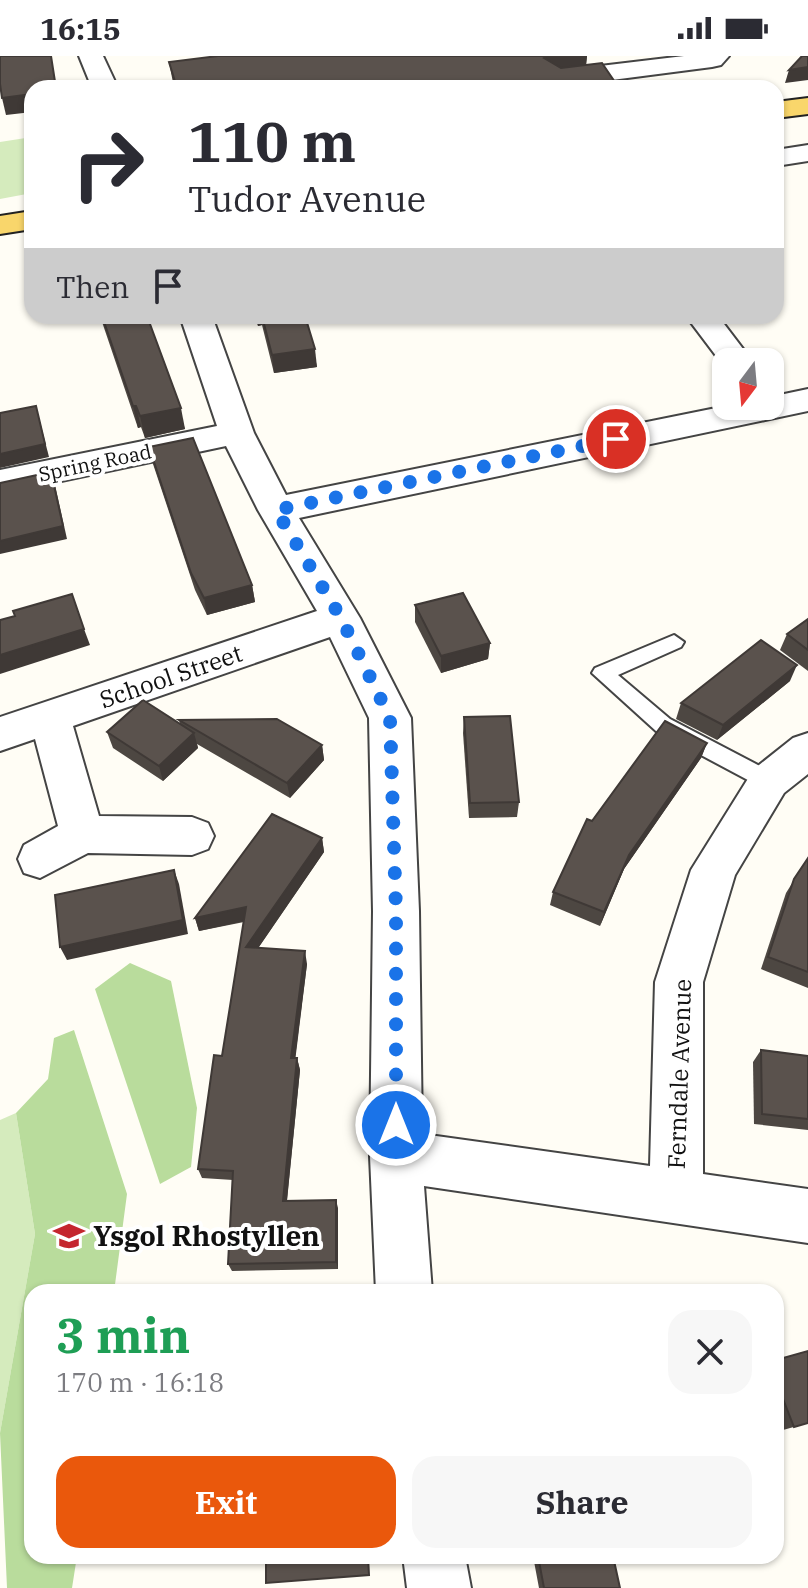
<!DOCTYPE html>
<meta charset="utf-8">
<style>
body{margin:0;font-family:"IBM Plex Serif",serif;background:#f7f7f7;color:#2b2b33;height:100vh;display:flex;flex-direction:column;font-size:30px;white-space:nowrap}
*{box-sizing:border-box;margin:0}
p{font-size:26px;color:#7c7c81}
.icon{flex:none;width:44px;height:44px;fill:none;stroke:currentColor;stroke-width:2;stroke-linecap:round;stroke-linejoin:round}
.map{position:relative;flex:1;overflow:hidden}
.details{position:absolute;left:24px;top:1228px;width:760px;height:280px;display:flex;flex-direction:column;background:#fff;border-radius:24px;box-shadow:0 2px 6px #0004}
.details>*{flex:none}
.top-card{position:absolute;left:24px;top:24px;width:760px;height:244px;border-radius:24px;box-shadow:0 2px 6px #0004;background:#fff;color:#2b2b33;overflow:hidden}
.needle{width:52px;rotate:196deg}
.buttons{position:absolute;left:712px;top:292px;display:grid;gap:16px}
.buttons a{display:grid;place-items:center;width:72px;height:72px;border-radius:16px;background:#fff;box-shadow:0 2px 6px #0004;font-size:40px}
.pin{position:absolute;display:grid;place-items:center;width:68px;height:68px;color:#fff;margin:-34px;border:4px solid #fff;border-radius:50%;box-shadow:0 2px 8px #0007}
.me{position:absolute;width:88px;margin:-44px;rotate:0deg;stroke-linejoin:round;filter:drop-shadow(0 0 6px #0008)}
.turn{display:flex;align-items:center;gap:28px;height:168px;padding:0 32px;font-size:36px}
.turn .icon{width:104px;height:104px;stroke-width:2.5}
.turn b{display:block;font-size:56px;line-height:68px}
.then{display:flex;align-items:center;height:76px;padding:0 32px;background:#0003;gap:16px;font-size:30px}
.round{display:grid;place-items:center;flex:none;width:84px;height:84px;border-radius:24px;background:#f7f7f7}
.head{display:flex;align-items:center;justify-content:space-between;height:136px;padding:0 32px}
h1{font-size:48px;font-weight:700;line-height:60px;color:#1e9e55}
.primary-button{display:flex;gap:16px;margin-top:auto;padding:16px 32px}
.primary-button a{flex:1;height:92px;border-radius:24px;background:#ea580c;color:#fff;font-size:32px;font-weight:700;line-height:92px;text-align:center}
.primary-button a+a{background:#f7f7f7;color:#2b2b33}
.status{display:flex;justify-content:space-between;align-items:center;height:56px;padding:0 40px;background:#fff;direction:ltr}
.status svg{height:22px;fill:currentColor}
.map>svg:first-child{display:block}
</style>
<div class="status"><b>16:15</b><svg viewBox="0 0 49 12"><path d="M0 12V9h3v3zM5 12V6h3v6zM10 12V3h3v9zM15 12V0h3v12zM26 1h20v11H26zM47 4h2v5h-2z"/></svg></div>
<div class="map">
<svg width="808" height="1532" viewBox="0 0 808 1532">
<rect width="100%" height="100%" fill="#fffdf5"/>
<!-- green -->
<g fill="#d5ebbd">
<polygon points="32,81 32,137 0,143 0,86"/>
<polygon points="16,1057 35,1178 0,1377 0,1064"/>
</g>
<!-- forest -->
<g fill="#b9dc9c">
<polygon points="130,907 171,925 197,1052 191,1111 160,1128 95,933"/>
<polygon points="74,974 127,1138 114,1236 32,1236 32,1500 77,1500 72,1532 7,1532 0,1377 35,1178 16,1057 48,1023 54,982"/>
</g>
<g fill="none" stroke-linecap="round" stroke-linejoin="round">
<defs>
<polygon id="lane" points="674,579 684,586 681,591 618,619 670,663 777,719 780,725 777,731 761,731 656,675 592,617 595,612"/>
<g id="street">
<polygon points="79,0 103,0 118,32 92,32"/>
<polygon points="684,0 729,0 721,9 712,11 558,31 545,23 558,15"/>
<polygon points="808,89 808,105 776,110 776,94"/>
<polygon points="180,260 212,260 254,377 286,439 726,350 770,350 770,341 808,333 808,355 299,462 360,562 411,662 419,855 422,1078 650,1110 655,926 691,814 754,713 793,682 808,677 808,718 784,737 735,819 703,926 703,1118 808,1133 808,1187 424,1130 432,1236 376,1236 370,1100 373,855 369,662 330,581 73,670 99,760 192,761 208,767 214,780 208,793 192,799 88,797 40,822 24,817 18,803 24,789 58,770 35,683 0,695 0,661 317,555 258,454 226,390 0,438 0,414 217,370"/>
<polygon points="686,260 718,260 753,306 726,306 726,313"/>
<polygon points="403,1500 465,1500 471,1532 407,1532"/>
</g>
<g id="primary">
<polygon points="808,42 808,58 776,62 776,46"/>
<polygon points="32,155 32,173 0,178 0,160"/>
</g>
</defs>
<!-- lane casing -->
<use href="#lane" stroke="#444" stroke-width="4"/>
<!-- street casing -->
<use href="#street" stroke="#444" stroke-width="4"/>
<!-- primary casing -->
<use href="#primary" stroke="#222" stroke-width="4"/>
<!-- lane -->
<use href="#lane" fill="#fff" fill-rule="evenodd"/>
<!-- street -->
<use href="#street" fill="#fff" fill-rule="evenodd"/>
<!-- primary -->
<use href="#primary" fill="#f9d66b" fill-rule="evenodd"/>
</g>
<!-- wall -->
<g fill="#4d4742">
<polygon points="218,0 587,0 586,9 619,32 174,32 169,6"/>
<polygon points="100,260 147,260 185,373 145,382 141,371 138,372"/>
<polygon points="255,260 305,260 317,311 274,317 262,269 258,270"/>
<polygon points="149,391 252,529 255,546 207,559 195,534 153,408"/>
<polygon points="415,549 490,587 488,603 441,617 415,566"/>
<polygon points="808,563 808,615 780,594 787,578"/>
<polygon points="790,625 717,684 676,663 681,647"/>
<polygon points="464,661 519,746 517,761 469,762 463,677"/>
<polygon points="179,664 322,689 324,704 290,742 197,688 198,692 163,725 113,692 107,676 180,668"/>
<polygon points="707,687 701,702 624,813 600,870 550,849 553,836 592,765"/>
<polygon points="322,782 324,796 258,892 307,908 295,1002 297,1002 300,1014 287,1145 338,1152 338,1213 232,1215 228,1208 233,1124 202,1122 198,1113 222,1000 244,866 199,875 195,862"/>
<polygon points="808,802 808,932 761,913 786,837"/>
<polygon points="761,994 808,1000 808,1074 754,1068 753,1006"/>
<polygon points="776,1304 808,1367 783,1374 776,1355"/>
<polygon points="533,1500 613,1500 620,1532 539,1532"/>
</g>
<!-- shaded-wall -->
<g fill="#3f3936">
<polygon points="547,0 587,0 586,9 556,12 544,2"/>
<polygon points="808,11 808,24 785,27 789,14"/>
<polygon points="32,38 32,56 6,59 2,42"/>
<polygon points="256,260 261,260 262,269 258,270"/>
<polygon points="315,293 317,311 274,317 272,299"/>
<polygon points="36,350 49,401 0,412 0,398"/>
<polygon points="133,350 136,350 141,371 138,372"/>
<polygon points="181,352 185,373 145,382 140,360"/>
<polygon points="51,416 55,429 67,483 0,498 0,485"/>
<polygon points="252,529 255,546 207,559 204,542"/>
<polygon points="84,573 90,589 0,618 0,599"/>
<polygon points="490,587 488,603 441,617 441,600"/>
<polygon points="797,609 790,625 717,684 723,669"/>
<polygon points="194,677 198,692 163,725 159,710"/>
<polygon points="707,687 701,702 624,813 600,870 604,856 629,799"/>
<polygon points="322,689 324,704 290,742 287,727"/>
<polygon points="322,782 324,796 250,904 246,891"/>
<polygon points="174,814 179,828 188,878 67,904 60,891"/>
<polygon points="246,851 249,864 199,875 195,862"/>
<polygon points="305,895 307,908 294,1014 291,1002"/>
<polygon points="297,1002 300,1014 286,1153 283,1145"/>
<polygon points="336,1144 338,1152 338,1213 336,1206"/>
</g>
<!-- building -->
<g fill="#5a524d" stroke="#3f3936" stroke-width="2">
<polygon points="0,0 51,0 56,32 32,32 32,38 2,42 0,28"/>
<polygon points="218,0 547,0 544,2 561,12 602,7 619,32 177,32 169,6"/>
<polygon points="802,0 808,0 808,11 789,14"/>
<polygon points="102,260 147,260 181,352 140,360 136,350 133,350"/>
<polygon points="262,260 305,260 315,293 272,299"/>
<polygon points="36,350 45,388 0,398 0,357"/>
<polygon points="193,382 252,529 204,542 191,517 149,391"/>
<polygon points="51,416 63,470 0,485 0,427"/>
<polygon points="463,537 490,587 441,600 415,549"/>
<polygon points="72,538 84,573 0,599 0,564 15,560 13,555"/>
<polygon points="808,563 808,594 787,578"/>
<polygon points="761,584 797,609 723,669 681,647"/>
<polygon points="143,644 194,677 159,710 107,676"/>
<polygon points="510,660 519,746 470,747 464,661"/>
<polygon points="277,663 322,689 287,727 179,664"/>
<polygon points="665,665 707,687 629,799 604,856 553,836 587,763 592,765"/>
<polygon points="272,758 322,782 246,891 305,895 291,1002 297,1002 283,1145 336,1144 336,1206 228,1208 233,1115 198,1113 214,999 222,1000 246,851 195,862"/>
<polygon points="808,802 808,916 768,901 794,823"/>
<polygon points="174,814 183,864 60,891 55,839"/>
<polygon points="761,994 808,1000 808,1063 762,1058"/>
<polygon points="808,1295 808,1367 794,1371 776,1325 776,1304"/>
<polygon points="266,1500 368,1500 369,1519 266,1527"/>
<polygon points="538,1500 613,1500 620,1532 544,1532"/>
</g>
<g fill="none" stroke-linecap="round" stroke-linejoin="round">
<!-- route -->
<polyline stroke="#1a73e8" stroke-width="14" stroke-dasharray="0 25.2" points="396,1069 396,855 390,662 341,562 276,454 616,383"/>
</g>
<!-- icons -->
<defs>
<symbol id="school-bare" viewBox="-9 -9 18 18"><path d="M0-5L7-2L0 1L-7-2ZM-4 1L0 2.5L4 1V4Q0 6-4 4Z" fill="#c4262e" stroke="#fff" stroke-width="2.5" paint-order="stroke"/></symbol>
</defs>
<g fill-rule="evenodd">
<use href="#school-bare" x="47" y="1158" width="44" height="44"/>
</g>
<g text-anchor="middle" stroke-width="8" stroke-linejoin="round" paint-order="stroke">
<!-- far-street labels -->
<g font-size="20" fill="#111" stroke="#fff">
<text transform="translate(95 407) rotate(-12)" y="7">Spring Road</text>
</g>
<!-- street labels -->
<g font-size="24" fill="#111" stroke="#fff">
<text transform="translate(171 621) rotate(-19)" y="8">School Street</text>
<text transform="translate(680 1018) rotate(-88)" y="8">Ferndale Avenue</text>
</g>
<!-- near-poi labels -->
<g font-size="28" font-weight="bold" fill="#111" stroke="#fff" text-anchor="start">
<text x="93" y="1190">Ysgol Rhostyllen</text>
</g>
</g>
</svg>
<div class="buttons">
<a><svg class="needle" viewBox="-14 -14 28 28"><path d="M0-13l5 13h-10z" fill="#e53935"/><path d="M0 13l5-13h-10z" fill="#7c7c81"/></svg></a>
</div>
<div class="pin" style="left:616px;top:383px;background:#d93025"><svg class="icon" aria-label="arrive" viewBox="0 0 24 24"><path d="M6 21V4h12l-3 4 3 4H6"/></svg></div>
<svg class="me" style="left:396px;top:1069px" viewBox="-20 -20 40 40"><circle r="17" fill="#1a73e8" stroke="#fff" stroke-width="3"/><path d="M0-11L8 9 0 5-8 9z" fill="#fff"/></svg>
<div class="top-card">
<div class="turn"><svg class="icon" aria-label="right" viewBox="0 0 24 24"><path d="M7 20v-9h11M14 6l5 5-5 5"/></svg><div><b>110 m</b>Tudor Avenue</div></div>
<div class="then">Then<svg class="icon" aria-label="arrive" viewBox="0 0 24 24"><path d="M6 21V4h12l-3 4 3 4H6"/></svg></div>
</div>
<section class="details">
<div class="head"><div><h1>3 min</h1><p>170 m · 16:18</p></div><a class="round"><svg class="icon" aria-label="close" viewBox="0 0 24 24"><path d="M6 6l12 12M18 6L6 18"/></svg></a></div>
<div class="primary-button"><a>Exit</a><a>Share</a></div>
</section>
</div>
